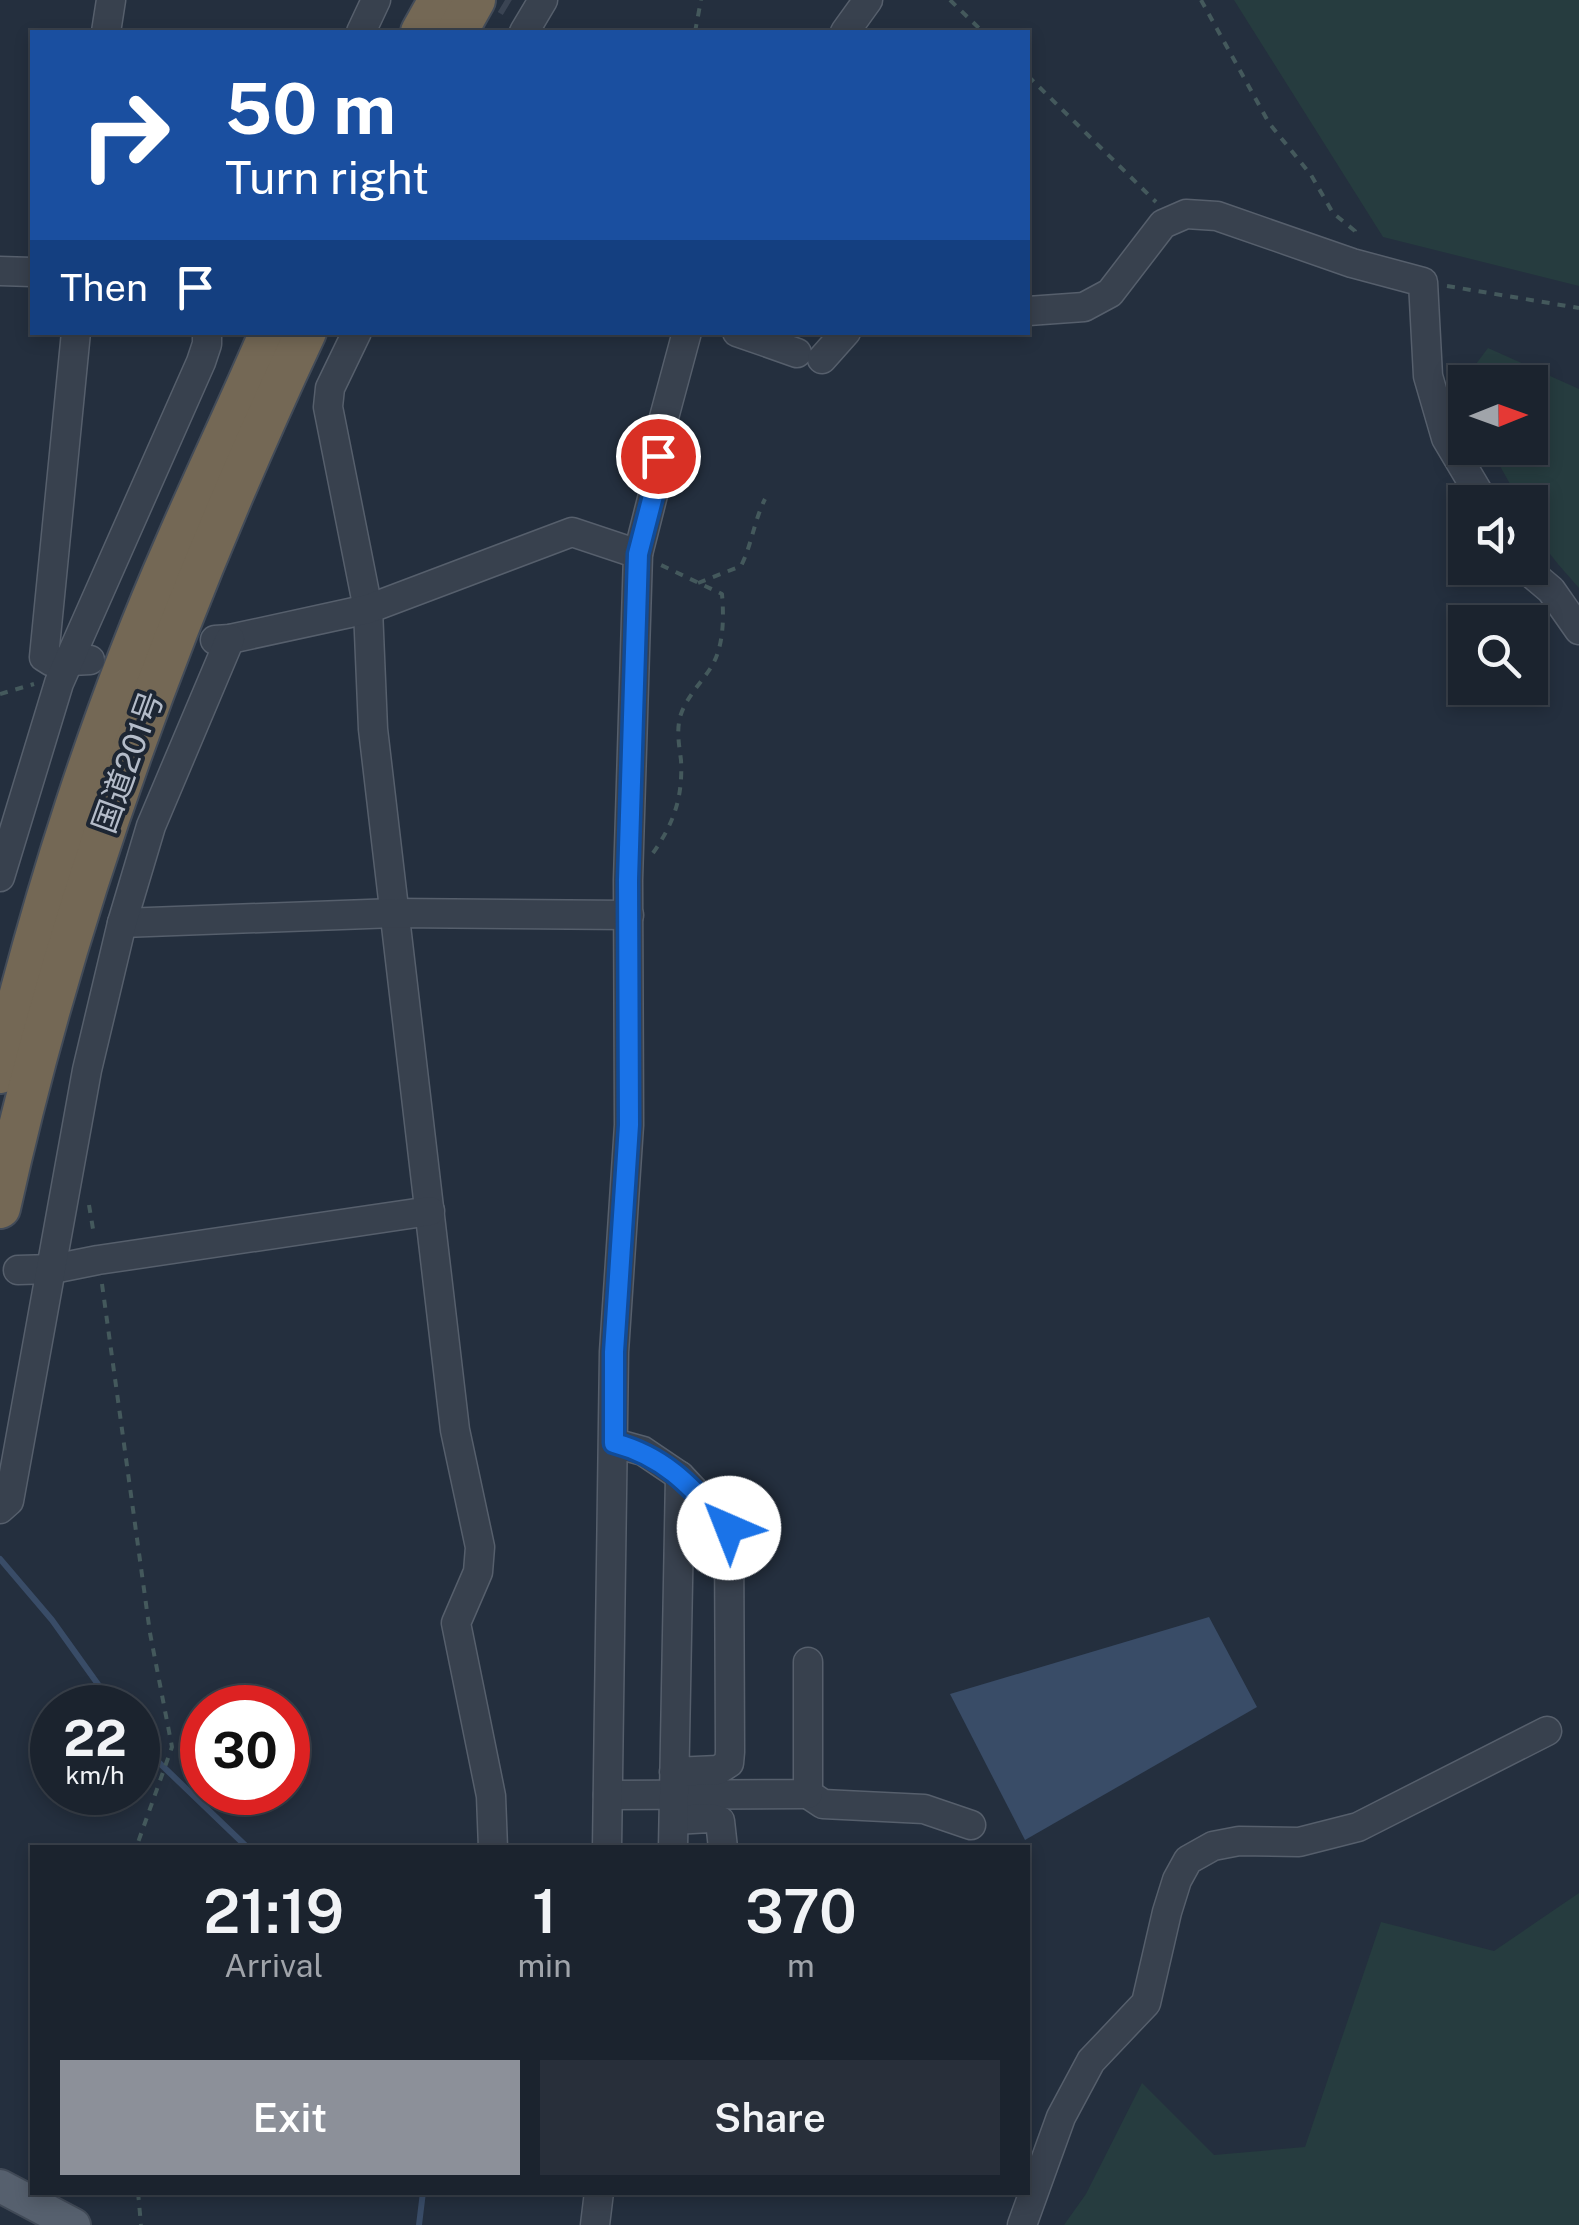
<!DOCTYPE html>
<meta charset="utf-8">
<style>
body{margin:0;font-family:"Public Sans","Noto Sans JP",sans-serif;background:#282f3a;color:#f1f3f6;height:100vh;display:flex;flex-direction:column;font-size:38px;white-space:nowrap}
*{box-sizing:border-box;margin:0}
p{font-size:32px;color:#a0a4aa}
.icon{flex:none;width:55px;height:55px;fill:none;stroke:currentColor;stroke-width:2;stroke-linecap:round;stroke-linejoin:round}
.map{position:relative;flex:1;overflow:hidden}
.drawer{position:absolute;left:30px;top:1845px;width:1000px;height:350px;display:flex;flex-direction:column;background:#1b232e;border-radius:0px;box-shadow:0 5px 15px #0003,0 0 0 2px #39404a}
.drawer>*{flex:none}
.top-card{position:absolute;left:30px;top:30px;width:1000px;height:305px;border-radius:0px;box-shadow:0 5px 15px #0003,0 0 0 2px #39404a;background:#1a4fa0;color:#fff;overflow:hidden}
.needle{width:65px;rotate:89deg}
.controls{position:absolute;left:1448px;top:365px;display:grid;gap:20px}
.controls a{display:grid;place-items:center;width:100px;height:100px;border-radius:0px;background:#1b232e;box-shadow:0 5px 15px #0003,0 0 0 2px #39404a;font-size:50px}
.speed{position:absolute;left:30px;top:1685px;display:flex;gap:20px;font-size:50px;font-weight:700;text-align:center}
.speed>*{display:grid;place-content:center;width:130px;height:130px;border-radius:50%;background:#1b232e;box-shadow:0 5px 15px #0003,0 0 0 2px #39404a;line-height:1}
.speed small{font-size:25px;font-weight:400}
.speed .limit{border:15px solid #d22;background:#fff;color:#111}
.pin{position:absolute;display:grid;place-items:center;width:85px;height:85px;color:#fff;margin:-42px;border:5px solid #fff;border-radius:50%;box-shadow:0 2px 10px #0007}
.me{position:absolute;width:110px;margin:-55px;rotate:316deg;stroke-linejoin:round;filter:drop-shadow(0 0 8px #0008)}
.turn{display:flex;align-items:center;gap:35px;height:210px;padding:0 30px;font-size:45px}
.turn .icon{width:130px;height:130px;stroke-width:2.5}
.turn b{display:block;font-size:70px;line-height:85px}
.then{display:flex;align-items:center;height:95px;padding:0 30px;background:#0003;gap:20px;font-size:38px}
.eta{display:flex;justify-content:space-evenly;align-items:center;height:170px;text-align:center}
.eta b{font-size:60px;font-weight:600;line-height:70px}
.action{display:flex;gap:20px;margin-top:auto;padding:20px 30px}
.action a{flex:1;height:115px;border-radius:0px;background:#8c9099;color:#fff;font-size:40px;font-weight:600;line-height:115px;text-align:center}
.action a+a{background:#282f3a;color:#f1f3f6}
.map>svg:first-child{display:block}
</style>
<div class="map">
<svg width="1579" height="2225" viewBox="0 0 1579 2225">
<rect width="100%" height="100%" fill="#242f3e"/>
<!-- green -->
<g fill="#263c3f">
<polygon points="1234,0 1579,0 1579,286 1383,237"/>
<path d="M1488,348L1579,389V588C1557,562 1530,538 1530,502H1520L1490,448H1530V382H1465V402L1458,388Z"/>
<polygon points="1579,1893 1579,2225 1064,2225 1086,2194 1142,2083 1214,2155 1305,2147 1381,1922 1494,1951"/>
</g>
<!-- water -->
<polygon fill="#394c67" points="1209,1617 1257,1707 1025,1840 950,1694"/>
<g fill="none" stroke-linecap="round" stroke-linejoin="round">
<!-- stream -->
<g stroke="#394c67" stroke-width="6">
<polyline points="0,1559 52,1620 115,1708"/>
<polyline points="138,1739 148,1752 248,1848"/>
<polyline points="419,2225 423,2192"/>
</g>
<!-- minor-tunnel -->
<polyline stroke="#3a4453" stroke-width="28" stroke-dasharray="28 14" stroke-linecap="butt" points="505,0 510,3"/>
<defs>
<g id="minor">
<polyline points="106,32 111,0"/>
<polyline points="361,32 376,0"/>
<polyline points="524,32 543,0"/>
<polyline points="845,32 868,0"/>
<polyline points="0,271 32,272"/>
<polyline points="1028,311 1084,307 1110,293 1163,224 1186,214 1217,216 1352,263 1423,282 1428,376 1446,438 1484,502"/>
<polyline points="76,332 44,657 52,662 90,660"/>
<polyline points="357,332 330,388 328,407 368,609 373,729 455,1430 480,1547 478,1572 456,1623 491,1796 493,1848"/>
<polyline points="737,332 797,353"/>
<polyline points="822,359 846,332"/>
<polyline points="1525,568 1551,590 1579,630"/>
<polyline points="215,640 230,639 368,609 572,532 638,554"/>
<polyline points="0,877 59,683 201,362 207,344 207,332"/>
<polyline points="122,923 395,913 629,915"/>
<polyline points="18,1270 53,1269 98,1260 430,1211"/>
<polyline points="614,1443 643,1451 680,1476"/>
<polyline points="0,1509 9,1501 87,1070 122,923 151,826 230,639"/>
<polyline points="808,1794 823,1804 924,1809 971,1825"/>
<polyline points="608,1795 808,1794 808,1662"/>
<polyline points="674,1820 710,1818 720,1821 723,1848"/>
<polyline points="607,1848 614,1352 629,1125 628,880 638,554 655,487 662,425 687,332"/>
<polyline points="673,1848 680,1476 729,1528 730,1752 729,1763 718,1770 674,1772"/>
<polyline points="595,2225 599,2192"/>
<polyline points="1022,2225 1061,2117 1091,2061 1146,2003 1167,1912 1177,1880 1188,1860 1213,1846 1239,1841 1299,1842 1358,1827 1547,1731"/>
</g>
<polyline id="major" points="0,2186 74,2225"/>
<g id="highway">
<polyline points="421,32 439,0"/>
<polyline points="457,32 475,0"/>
<path d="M0,1073C42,897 101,712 174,547C205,475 239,405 270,332"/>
<path d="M0,1208C67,904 174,614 306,332"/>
</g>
</defs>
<!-- minor casing -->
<use href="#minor" stroke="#565f6c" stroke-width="31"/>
<!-- major casing -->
<use href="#major" stroke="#414a57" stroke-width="36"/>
<!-- highway casing -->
<use href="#highway" stroke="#434c59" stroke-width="44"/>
<!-- path -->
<g stroke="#44595c" stroke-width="4" stroke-dasharray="8 8" stroke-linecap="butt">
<polyline points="950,0 983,32"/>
<polyline points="1201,0 1269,123 1311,175 1333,213 1355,231 1355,237"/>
<polyline points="695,32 701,0"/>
<polyline points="1028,76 1156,202"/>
<polyline points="1447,286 1579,308"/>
<path d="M698,583L741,566C752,544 754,521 765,499"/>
<polyline points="0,694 34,684"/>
<path d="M653,853C674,823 683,797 681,760C679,744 676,729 681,714C687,697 700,684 710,669C724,648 724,618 722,594L661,565"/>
<polyline points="89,1205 94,1235"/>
<polyline points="102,1284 150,1633 172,1747 136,1848"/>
<polyline points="138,2192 141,2225"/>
</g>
<!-- minor -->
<use href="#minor" stroke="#38414e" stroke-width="28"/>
<!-- major -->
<use href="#major" stroke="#56606e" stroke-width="32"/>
<!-- highway -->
<use href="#highway" stroke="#746855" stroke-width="40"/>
</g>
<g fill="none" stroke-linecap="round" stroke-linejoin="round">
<defs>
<path id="route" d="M658,456L655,488L638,554L628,880L629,1125L614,1352V1443C667,1457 693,1489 729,1528"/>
</defs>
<!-- route casing -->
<use href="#route" stroke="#114b97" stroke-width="25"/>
<!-- route -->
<use href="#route" stroke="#1a73e8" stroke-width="18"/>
</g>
<g text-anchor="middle" stroke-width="8" stroke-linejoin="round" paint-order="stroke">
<!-- street labels -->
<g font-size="32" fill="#b4bcc9" stroke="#1d2633">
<text transform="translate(128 762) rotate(-70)" y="11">国道201号</text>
</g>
</g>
</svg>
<div class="controls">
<a><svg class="needle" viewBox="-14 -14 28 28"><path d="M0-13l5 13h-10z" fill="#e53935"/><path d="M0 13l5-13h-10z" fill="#a0a4aa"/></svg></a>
<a><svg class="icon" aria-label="sound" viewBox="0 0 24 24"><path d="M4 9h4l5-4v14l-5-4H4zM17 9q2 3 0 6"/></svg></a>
<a><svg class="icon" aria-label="search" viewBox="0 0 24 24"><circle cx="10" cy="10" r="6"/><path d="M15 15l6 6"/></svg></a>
</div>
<div class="speed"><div>22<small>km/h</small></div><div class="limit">30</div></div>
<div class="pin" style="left:658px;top:456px;background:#d93025"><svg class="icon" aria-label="arrive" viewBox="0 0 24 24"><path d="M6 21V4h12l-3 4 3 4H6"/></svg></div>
<svg class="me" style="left:729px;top:1528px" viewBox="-20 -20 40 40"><circle r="19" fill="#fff"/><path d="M0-13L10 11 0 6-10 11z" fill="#1a73e8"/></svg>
<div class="top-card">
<div class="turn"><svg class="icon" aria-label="right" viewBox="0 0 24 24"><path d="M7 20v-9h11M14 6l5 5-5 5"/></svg><div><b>50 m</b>Turn right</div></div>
<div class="then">Then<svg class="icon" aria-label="arrive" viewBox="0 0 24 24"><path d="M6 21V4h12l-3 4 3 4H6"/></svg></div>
</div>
<section class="drawer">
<div class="eta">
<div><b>21:19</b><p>Arrival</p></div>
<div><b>1</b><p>min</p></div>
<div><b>370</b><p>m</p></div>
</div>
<div class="action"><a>Exit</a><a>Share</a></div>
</section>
</div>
